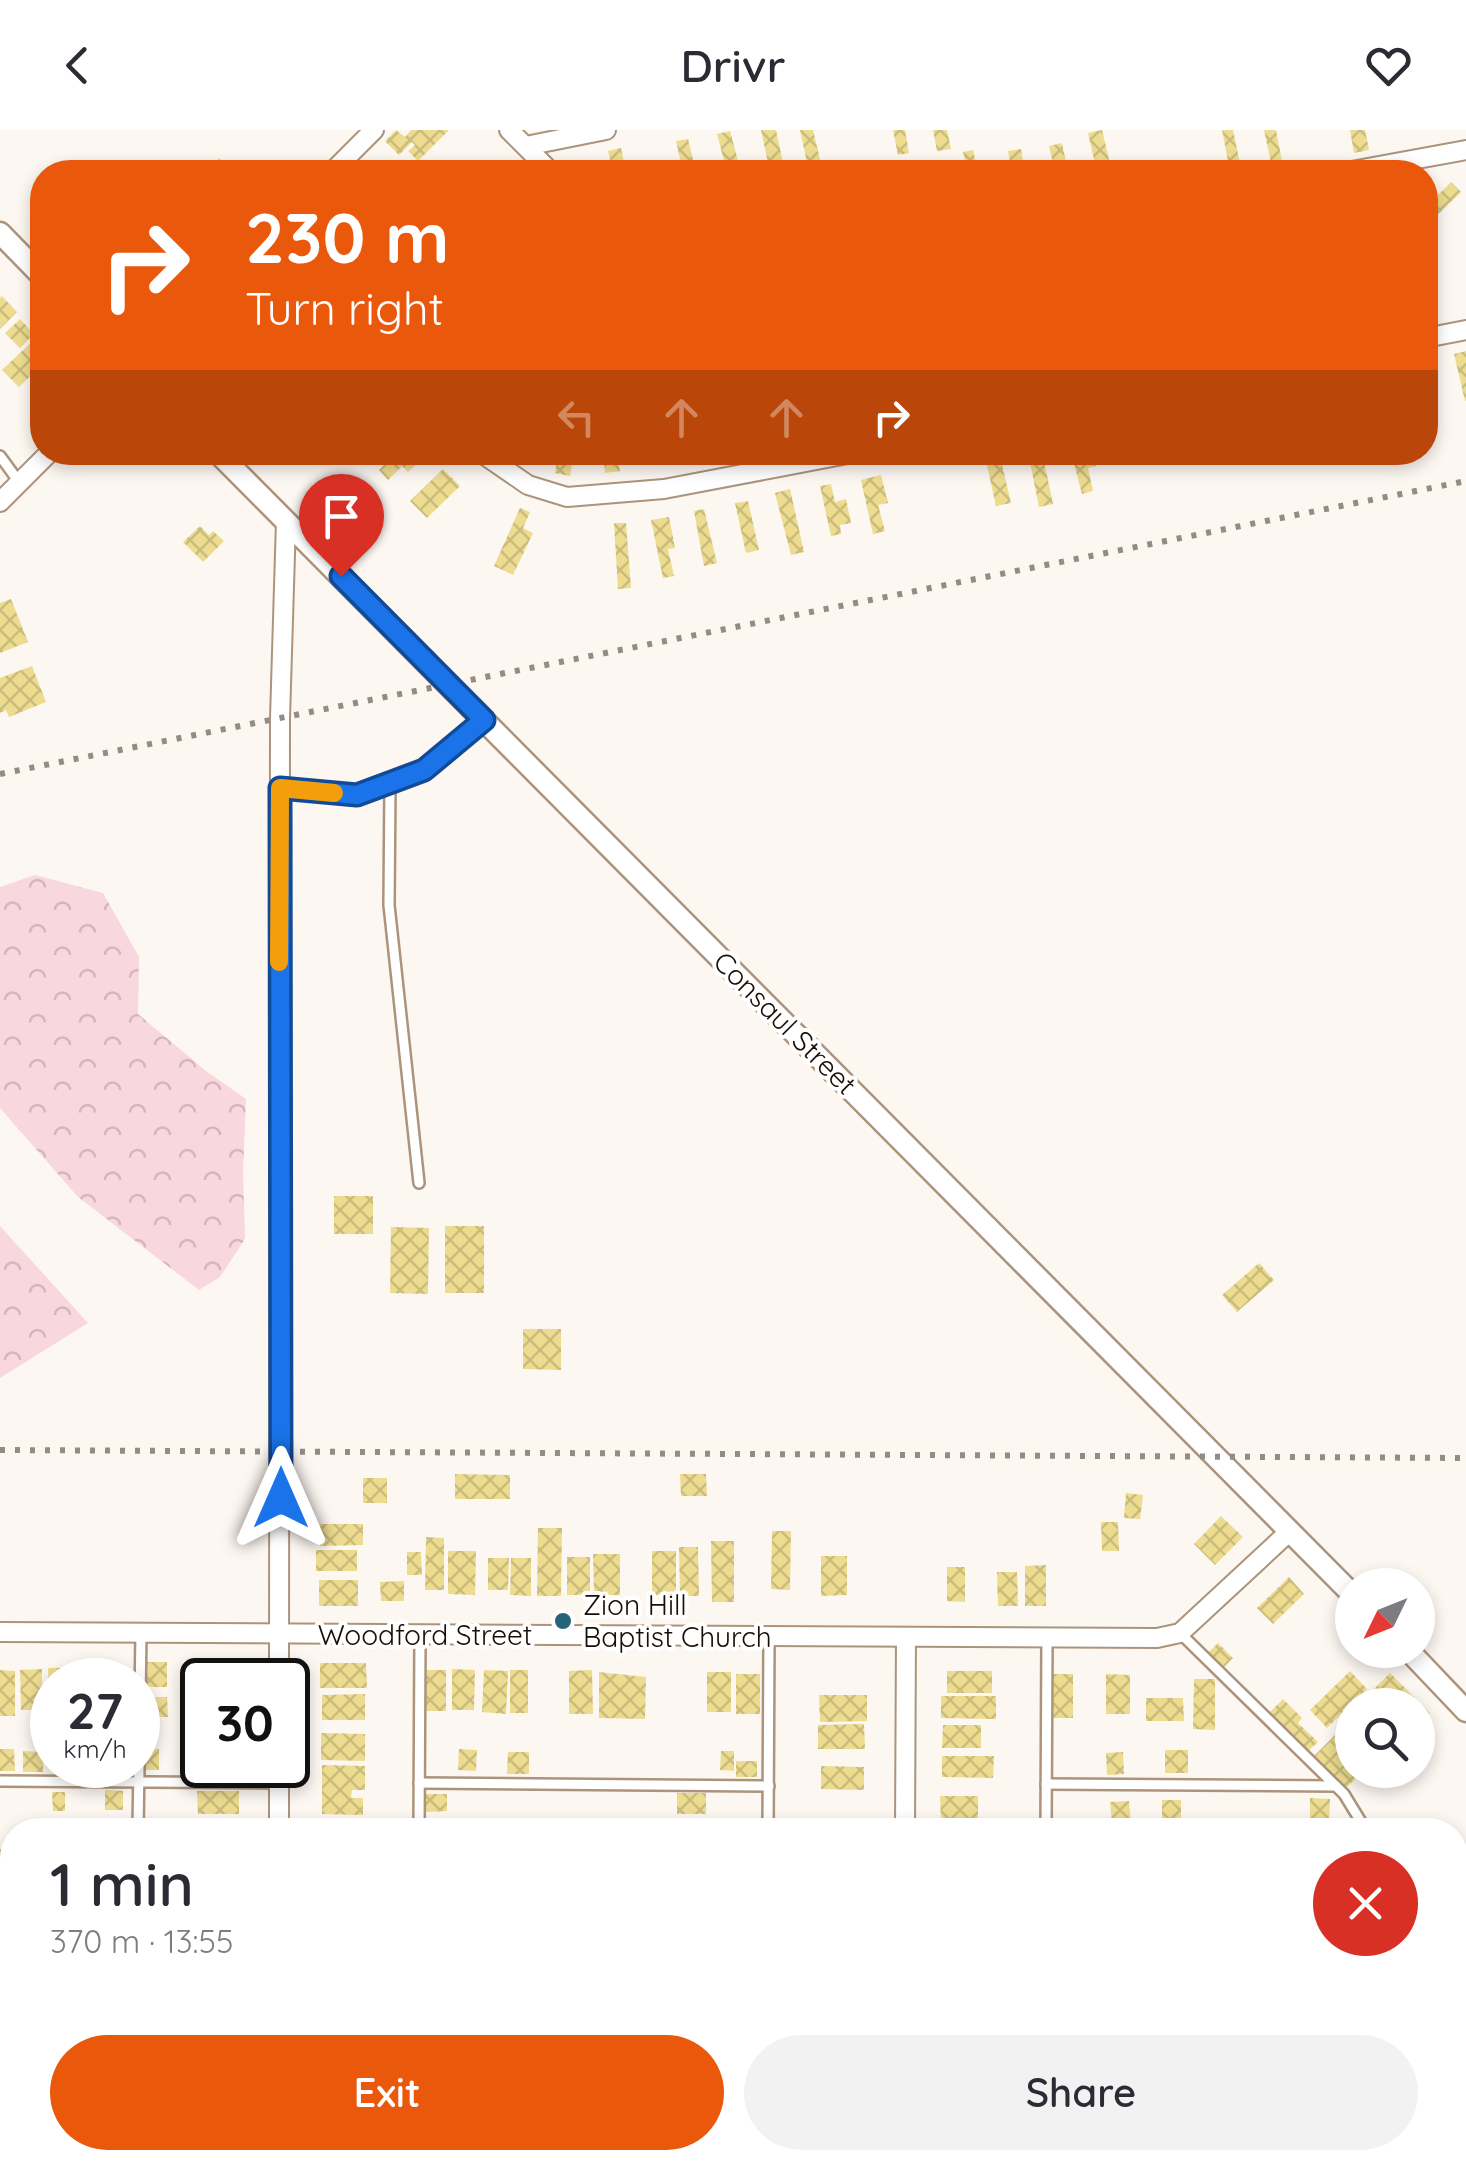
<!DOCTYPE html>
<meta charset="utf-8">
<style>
body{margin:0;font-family:Quicksand,sans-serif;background:#f2f2f3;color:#2b2b33;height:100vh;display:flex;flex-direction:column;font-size:38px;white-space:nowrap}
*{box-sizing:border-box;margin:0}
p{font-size:32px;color:#7c7c81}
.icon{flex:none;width:55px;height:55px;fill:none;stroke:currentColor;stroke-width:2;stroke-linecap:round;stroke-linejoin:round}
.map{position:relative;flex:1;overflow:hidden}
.side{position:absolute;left:0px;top:1688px;width:1468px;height:352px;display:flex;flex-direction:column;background:#fff;border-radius:40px 40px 0 0;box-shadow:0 5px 15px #0003}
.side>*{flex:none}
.guide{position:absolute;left:30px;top:30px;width:1408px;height:305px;border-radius:40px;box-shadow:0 5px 15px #0003;background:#ea580c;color:#fff;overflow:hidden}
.needle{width:65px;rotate:227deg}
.buttons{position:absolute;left:1335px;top:1438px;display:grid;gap:20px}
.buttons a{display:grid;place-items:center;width:100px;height:100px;border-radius:50%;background:#fff;box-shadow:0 5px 15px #0003;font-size:50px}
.speed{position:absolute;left:30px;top:1528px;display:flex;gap:20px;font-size:50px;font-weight:700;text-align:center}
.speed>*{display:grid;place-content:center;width:130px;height:130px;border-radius:50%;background:#fff;box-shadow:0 5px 15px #0003;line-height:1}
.speed small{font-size:25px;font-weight:400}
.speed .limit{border:5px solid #111;border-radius:15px;background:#fff;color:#111}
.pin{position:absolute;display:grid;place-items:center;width:85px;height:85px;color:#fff;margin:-102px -42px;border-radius:50% 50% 50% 0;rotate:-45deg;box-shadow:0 0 10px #0007}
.pin .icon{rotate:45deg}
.me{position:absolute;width:110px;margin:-55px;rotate:0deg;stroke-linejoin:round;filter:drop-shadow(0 0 8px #0008)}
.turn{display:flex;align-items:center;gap:35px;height:210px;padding:0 50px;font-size:45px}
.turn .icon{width:130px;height:130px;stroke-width:2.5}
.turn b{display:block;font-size:70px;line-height:85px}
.lanes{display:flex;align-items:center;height:95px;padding:0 50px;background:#0003;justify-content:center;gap:50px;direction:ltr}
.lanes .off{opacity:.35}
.round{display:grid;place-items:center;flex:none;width:105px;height:105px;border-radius:52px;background:#f2f2f3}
.overview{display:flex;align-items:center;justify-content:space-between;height:170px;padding:0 50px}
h1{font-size:60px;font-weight:600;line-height:75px}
.cta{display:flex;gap:20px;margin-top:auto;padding:20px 50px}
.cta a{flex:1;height:115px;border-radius:60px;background:#ea580c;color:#fff;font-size:40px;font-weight:600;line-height:115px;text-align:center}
.cta a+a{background:#f2f2f3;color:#2b2b33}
header{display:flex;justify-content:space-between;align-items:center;height:130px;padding:0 50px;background:#fff;font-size:45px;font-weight:600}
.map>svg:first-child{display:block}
</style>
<header><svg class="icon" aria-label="back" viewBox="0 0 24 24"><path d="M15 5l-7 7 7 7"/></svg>Drivr<svg class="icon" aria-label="heart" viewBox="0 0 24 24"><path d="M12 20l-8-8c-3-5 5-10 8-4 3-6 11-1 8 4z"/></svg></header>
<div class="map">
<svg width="1466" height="2039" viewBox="0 0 1466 2039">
<defs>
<pattern id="forest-crowns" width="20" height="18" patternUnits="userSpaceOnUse" patternTransform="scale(2.5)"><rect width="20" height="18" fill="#f8d7df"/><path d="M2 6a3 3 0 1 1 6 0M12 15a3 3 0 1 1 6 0" fill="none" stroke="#d4b7be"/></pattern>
<pattern id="building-cross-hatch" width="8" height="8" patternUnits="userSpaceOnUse" patternTransform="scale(2.5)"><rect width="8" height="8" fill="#eddc90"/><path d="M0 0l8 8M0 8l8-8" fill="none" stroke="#cabc7b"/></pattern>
</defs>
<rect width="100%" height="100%" fill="#fdf7f2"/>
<!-- forest -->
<g fill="url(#forest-crowns)">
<polygon points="35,745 103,763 139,827 138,884 206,941 246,969 243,1042 245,1109 220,1147 199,1160 78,1067 0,978 0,757"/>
<polygon points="0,1096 88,1193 0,1248"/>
</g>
<!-- building -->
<g fill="url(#building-cross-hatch)">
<polygon points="396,0 405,7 411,0 449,0 418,31 408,21 415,15 412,12 399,25 385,11"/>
<polygon points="761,0 776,0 785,42 770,42"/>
<polygon points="800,0 813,0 823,42 809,42"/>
<polygon points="893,0 905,0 909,23 898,25"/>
<polygon points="933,0 947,0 951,19 937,21"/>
<polygon points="1102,0 1112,42 1097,42 1088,3"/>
<polygon points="1222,0 1233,0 1241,38 1230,41"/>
<polygon points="1264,0 1276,0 1282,31 1271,33"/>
<polygon points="1350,0 1365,0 1369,20 1354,23"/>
<polygon points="730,1 741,42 727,42 717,4"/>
<polygon points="688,9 696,42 683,42 676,11"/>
<polygon points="1062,13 1068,42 1055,42 1049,16"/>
<polygon points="621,18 626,42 613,42 608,21"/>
<polygon points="1021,19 1025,42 1012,42 1008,21"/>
<polygon points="973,20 978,42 968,42 963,22"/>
<polygon points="219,28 233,42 214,42 209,38"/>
<polygon points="1451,52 1461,62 1425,97 1425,68 1430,73"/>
<polygon points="2,166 17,182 0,199 0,168"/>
<polygon points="20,189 34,204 20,218 5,203"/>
<polygon points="40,204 42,235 19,257 2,240"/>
<polygon points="1466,221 1466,270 1465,271 1454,224"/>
<polygon points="397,322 421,322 425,326 408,342 402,336 388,350 379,340"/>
<polygon points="558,322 574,322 570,346 555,343"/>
<polygon points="603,322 616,322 620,341 605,343"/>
<polygon points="984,322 999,322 1011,373 996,376"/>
<polygon points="1028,322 1042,322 1053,374 1039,377"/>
<polygon points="1071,322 1092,322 1096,336 1088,338 1093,361 1082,364"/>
<polygon points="443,339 460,356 427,388 410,371"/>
<polygon points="881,345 888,373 878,375 885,401 873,404 861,350"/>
<polygon points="831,354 835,372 846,369 851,393 840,395 841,404 831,406 820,356"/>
<polygon points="790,359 804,422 791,425 775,363"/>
<polygon points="748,371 759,420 746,423 735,373"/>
<polygon points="520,378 530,382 523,398 533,403 513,445 494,436"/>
<polygon points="704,379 717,433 704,436 694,381"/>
<polygon points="669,387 675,418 668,419 674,446 663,448 651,390"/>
<polygon points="614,393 626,393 631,458 618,459"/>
<polygon points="200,396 209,405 213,401 224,411 203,432 183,412"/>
<polygon points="11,469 28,512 0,523 0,473"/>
<polygon points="32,536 46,572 9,587 6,580 0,583 0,548"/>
<rect x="334" y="1066" width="39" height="38"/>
<rect x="445" y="1096" width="39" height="67"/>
<polygon points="391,1097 429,1098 428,1164 390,1163"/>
<polygon points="1259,1133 1274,1150 1237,1182 1222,1165"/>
<polygon points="523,1199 561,1199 561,1240 523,1239"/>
<polygon points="455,1344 510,1345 510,1369 455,1369"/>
<polygon points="680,1344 706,1344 707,1366 681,1366"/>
<rect x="363" y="1348" width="24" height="25"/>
<polygon points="1126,1363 1143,1365 1140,1389 1124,1388"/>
<polygon points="1221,1386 1243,1407 1215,1435 1194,1414"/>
<polygon points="1101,1392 1118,1392 1119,1421 1102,1421"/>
<polygon points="320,1394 363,1394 363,1415 320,1416"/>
<polygon points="538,1398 562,1398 561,1466 537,1466"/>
<polygon points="772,1401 791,1401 790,1460 771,1459"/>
<polygon points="426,1407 444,1408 444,1460 425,1460"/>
<polygon points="711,1411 734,1411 734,1472 712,1472"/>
<polygon points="679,1417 698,1417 699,1466 680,1466"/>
<rect x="316" y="1420" width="41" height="21"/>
<polygon points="448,1421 476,1421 475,1465 448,1464"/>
<rect x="652" y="1421" width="24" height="44"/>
<polygon points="407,1422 421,1422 422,1445 407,1445"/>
<polygon points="593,1424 620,1424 620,1465 594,1465"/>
<polygon points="821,1426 847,1426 847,1465 821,1466"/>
<rect x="567" y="1427" width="23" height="38"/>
<polygon points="488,1428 509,1428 508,1460 488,1460"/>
<polygon points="511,1428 531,1428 531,1466 510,1465"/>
<polygon points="1046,1435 1046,1476 1025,1476 1025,1436"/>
<polygon points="947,1437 965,1437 965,1472 947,1471"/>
<polygon points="997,1442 1017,1442 1018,1476 998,1476"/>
<polygon points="1289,1447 1304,1464 1273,1494 1257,1478"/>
<rect x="319" y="1450" width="39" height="26"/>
<polygon points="404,1451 404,1471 381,1471 380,1452"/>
<polygon points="1218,1513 1233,1528 1223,1538 1208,1523"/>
<rect x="143" y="1532" width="24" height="25"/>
<polygon points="203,1533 240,1533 240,1550 202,1550 202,1558 192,1558 192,1541 203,1541"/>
<polygon points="320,1533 366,1533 367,1558 320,1558"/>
<polygon points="48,1538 70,1538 70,1550 52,1550 52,1589 49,1589"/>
<polygon points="42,1539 42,1580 21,1580 20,1540"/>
<polygon points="452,1539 475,1540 474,1580 452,1580"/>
<polygon points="0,1540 15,1541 15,1586 0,1586"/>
<rect x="424" y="1540" width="22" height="41"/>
<polygon points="484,1540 508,1541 506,1584 482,1582"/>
<rect x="510" y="1540" width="18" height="43"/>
<polygon points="592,1540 593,1584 569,1584 569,1541"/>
<polygon points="133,1541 133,1550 111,1550 111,1542"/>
<rect x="947" y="1541" width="45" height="22"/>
<polygon points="1350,1541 1367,1559 1327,1598 1310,1580"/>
<polygon points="599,1542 646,1547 645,1589 599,1588"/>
<rect x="707" y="1542" width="24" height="40"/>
<rect x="76" y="1543" width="24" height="7"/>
<polygon points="1390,1543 1430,1583 1418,1596 1418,1575 1365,1575 1378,1562 1374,1559"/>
<rect x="736" y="1544" width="24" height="40"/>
<polygon points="1052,1544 1073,1544 1073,1588 1051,1588"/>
<polygon points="1106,1544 1130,1545 1130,1584 1106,1584"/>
<polygon points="1194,1549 1215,1549 1215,1600 1193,1599"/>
<polygon points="365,1564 365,1590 322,1590 322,1565"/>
<polygon points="819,1565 867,1565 867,1591 820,1592"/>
<polygon points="941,1566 996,1566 996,1589 941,1588"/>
<polygon points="148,1567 167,1567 168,1587 148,1587"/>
<polygon points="1146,1568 1183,1568 1184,1591 1146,1591"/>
<polygon points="1283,1569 1302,1588 1298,1593 1318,1612 1307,1622 1269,1583"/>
<polygon points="1352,1588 1352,1640 1364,1640 1345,1659 1313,1627"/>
<polygon points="191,1589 202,1589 202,1615 191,1614"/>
<polygon points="864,1594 865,1619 818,1619 818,1595"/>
<polygon points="943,1595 981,1595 981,1618 942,1618"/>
<polygon points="321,1603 365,1604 365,1631 321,1630"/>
<polygon points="186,1618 202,1618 202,1635 240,1635 240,1644 186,1643"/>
<polygon points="0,1619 14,1619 15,1641 0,1641"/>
<polygon points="143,1619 159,1619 159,1640 142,1640"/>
<polygon points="459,1619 477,1620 476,1641 458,1640"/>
<rect x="1165" y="1620" width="23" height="23"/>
<polygon points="23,1621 43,1622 43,1642 23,1642"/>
<polygon points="721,1621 734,1621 734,1641 720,1640"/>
<polygon points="508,1622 529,1622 529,1644 507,1644"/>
<polygon points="1123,1622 1124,1644 1107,1645 1106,1623"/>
<polygon points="942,1626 994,1626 993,1648 942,1647"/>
<rect x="736" y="1631" width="21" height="16"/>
<rect x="51" y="1635" width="23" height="5"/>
<polygon points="322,1635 365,1636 365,1660 352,1660 351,1668 363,1668 363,1685 322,1684"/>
<polygon points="821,1636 864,1637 864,1660 821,1659"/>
<polygon points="105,1660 123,1661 123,1680 105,1680"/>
<polygon points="197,1661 239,1661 239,1684 198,1684"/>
<polygon points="52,1662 65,1662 65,1681 53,1681"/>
<rect x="677" y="1663" width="29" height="21"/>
<polygon points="425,1664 447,1664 447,1681 426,1682"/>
<polygon points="940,1666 978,1666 978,1691 941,1691"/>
<polygon points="1310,1668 1330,1669 1329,1692 1310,1692"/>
<rect x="1162" y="1670" width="19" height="22"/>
<polygon points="1129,1671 1131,1693 1112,1694 1110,1672"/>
<rect x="193" y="1689" width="45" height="11"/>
<polygon points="321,1690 369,1692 369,1700 321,1700"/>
<polygon points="771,1690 792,1690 793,1700 771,1700"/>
<rect x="0" y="1719" width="12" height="41"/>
<polygon points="0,1841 12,1842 12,1888 0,1888"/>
<rect x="0" y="1965" width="12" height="24"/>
<rect x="17" y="2028" width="23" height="11"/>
<rect x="47" y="2028" width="23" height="11"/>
<rect x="74" y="2028" width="25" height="11"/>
<rect x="104" y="2028" width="25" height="11"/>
<rect x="190" y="2028" width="46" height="11"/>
<polygon points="316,2028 383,2028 383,2034 373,2034 373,2039 316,2039"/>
<rect x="441" y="2028" width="25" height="11"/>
<rect x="535" y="2028" width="23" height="11"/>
<rect x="562" y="2028" width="25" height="11"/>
<polygon points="593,2028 618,2028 619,2039 593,2039"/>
<rect x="648" y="2028" width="24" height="11"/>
<polygon points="674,2028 698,2028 699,2039 674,2039"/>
<rect x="702" y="2028" width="26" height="11"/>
<polygon points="821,2028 867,2028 867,2038 821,2037"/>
<rect x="943" y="2028" width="42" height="11"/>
<rect x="989" y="2028" width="20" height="6"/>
<polygon points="1046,2028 1073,2028 1072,2039 1046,2039"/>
<polygon points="1135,2028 1160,2028 1159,2039 1135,2039"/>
<rect x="1161" y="2028" width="25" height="11"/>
<rect x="1375" y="2028" width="34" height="11"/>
<rect x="771" y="2031" width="19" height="8"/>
<polygon points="1194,2032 1216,2033 1215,2039 1193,2039"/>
</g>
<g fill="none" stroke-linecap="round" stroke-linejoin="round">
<defs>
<g id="service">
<polyline points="0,326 19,352"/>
<polyline points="390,653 389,775 419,1053"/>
<polyline points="280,658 357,665 424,640 482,591"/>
<polyline points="1180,1503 1344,1664 1366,1700"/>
<polyline points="0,1651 279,1653"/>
<polyline points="419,1653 769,1656"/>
<polyline points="1046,1654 1336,1656"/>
<polyline points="138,1700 141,1503"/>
<polyline points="419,1700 420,1505"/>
<polyline points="768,1700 769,1506"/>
<polyline points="1046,1700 1047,1507"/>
<polyline points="0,1950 12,1951"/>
<polyline points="417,2039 417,2028"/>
<polyline points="764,2039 764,2028"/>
<polyline points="1042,2039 1042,2028"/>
</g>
<g id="minor">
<polyline points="509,0 551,42"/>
<polyline points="526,16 606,0"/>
<polyline points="332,42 374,0"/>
<polyline points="1346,42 1466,20"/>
<polyline points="1425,208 1466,200"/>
<polyline points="480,322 528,355 567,367 664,359 858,322"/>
<polyline points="0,372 50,322"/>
<polyline points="0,1502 1157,1508 1180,1503 1290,1401"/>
<polyline points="279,1550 280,588 286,391"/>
<polyline points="279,1635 279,1700"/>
<polyline points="905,1700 906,1507"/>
<polyline points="1455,1789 1466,1786"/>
<polyline points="0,1799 12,1799"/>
<polyline points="905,2028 905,2039"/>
<polyline points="1442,2028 1442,2039"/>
<polyline points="276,2039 277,2028"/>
</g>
<g id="tertiary">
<polyline points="0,103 42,146"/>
<polyline points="217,322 1352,1464"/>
<polyline points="1408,1520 1466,1581"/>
</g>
</defs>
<!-- service casing -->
<use href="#service" stroke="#ac947c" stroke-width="14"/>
<!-- minor casing -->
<use href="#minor" stroke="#ac947c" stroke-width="22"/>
<!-- tertiary casing -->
<use href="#tertiary" stroke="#ac947c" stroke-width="25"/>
<!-- service -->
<use href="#service" stroke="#fff" stroke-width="9"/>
<!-- minor -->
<use href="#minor" stroke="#fff" stroke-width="18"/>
<!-- tertiary -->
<use href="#tertiary" stroke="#fff" stroke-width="20"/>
<!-- rail -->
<g stroke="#938c85" stroke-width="6" stroke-dasharray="5 10" stroke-linecap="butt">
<polyline points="0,644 1466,351"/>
<polyline points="0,1320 1466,1328"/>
</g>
</g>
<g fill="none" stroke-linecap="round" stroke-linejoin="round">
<defs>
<polyline id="route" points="281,1368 280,658 357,665 424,640 484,590 341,446"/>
</defs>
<!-- route casing -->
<use href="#route" stroke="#114b97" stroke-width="25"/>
<!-- route -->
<use href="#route" stroke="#1a73e8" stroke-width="18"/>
<!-- slow -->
<polyline stroke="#f59e0b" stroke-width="18" points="279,832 280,658 334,663"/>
</g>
<!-- markers -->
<circle fill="#246479" stroke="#fff" stroke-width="4" cx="563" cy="1491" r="10"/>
<g text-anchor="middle" stroke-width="8" stroke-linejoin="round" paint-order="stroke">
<!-- street labels -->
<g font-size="28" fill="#170e06" stroke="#fff">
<text transform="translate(785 893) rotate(45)" y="10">Consaul Street</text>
<text x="425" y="1515">Woodford Street</text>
</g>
<!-- poi labels -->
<g font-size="28" fill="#170e06" stroke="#fff" text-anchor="start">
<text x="583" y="1485">Zion Hill<tspan x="583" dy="32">Baptist Church</tspan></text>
</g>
</g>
</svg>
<div class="buttons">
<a><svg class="needle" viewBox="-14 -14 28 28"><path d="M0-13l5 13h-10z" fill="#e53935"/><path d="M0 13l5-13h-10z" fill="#7c7c81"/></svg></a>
<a><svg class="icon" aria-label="search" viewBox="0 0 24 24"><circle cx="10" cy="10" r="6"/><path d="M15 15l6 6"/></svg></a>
</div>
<div class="speed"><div>27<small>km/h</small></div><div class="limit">30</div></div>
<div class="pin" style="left:341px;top:446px;background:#d93025"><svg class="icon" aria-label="arrive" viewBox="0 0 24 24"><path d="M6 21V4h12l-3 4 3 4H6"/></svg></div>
<svg class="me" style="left:281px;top:1368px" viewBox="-20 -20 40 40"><path d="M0-17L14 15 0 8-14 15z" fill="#1a73e8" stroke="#fff" stroke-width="4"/></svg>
<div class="guide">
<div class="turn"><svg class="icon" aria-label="right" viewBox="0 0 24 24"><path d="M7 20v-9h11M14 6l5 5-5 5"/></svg><div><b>230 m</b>Turn right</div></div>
<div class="lanes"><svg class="icon off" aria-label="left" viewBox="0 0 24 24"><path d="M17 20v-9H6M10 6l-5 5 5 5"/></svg><svg class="icon off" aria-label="ahead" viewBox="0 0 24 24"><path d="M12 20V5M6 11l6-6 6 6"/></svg><svg class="icon off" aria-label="ahead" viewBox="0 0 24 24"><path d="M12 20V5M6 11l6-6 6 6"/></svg><svg class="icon" aria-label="right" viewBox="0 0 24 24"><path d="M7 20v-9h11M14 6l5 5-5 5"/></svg></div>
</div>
<section class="side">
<div class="overview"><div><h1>1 min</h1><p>370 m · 13:55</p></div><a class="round" style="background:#d93025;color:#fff"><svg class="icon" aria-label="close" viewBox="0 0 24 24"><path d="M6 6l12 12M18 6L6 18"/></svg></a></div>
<div class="cta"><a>Exit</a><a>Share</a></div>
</section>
</div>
